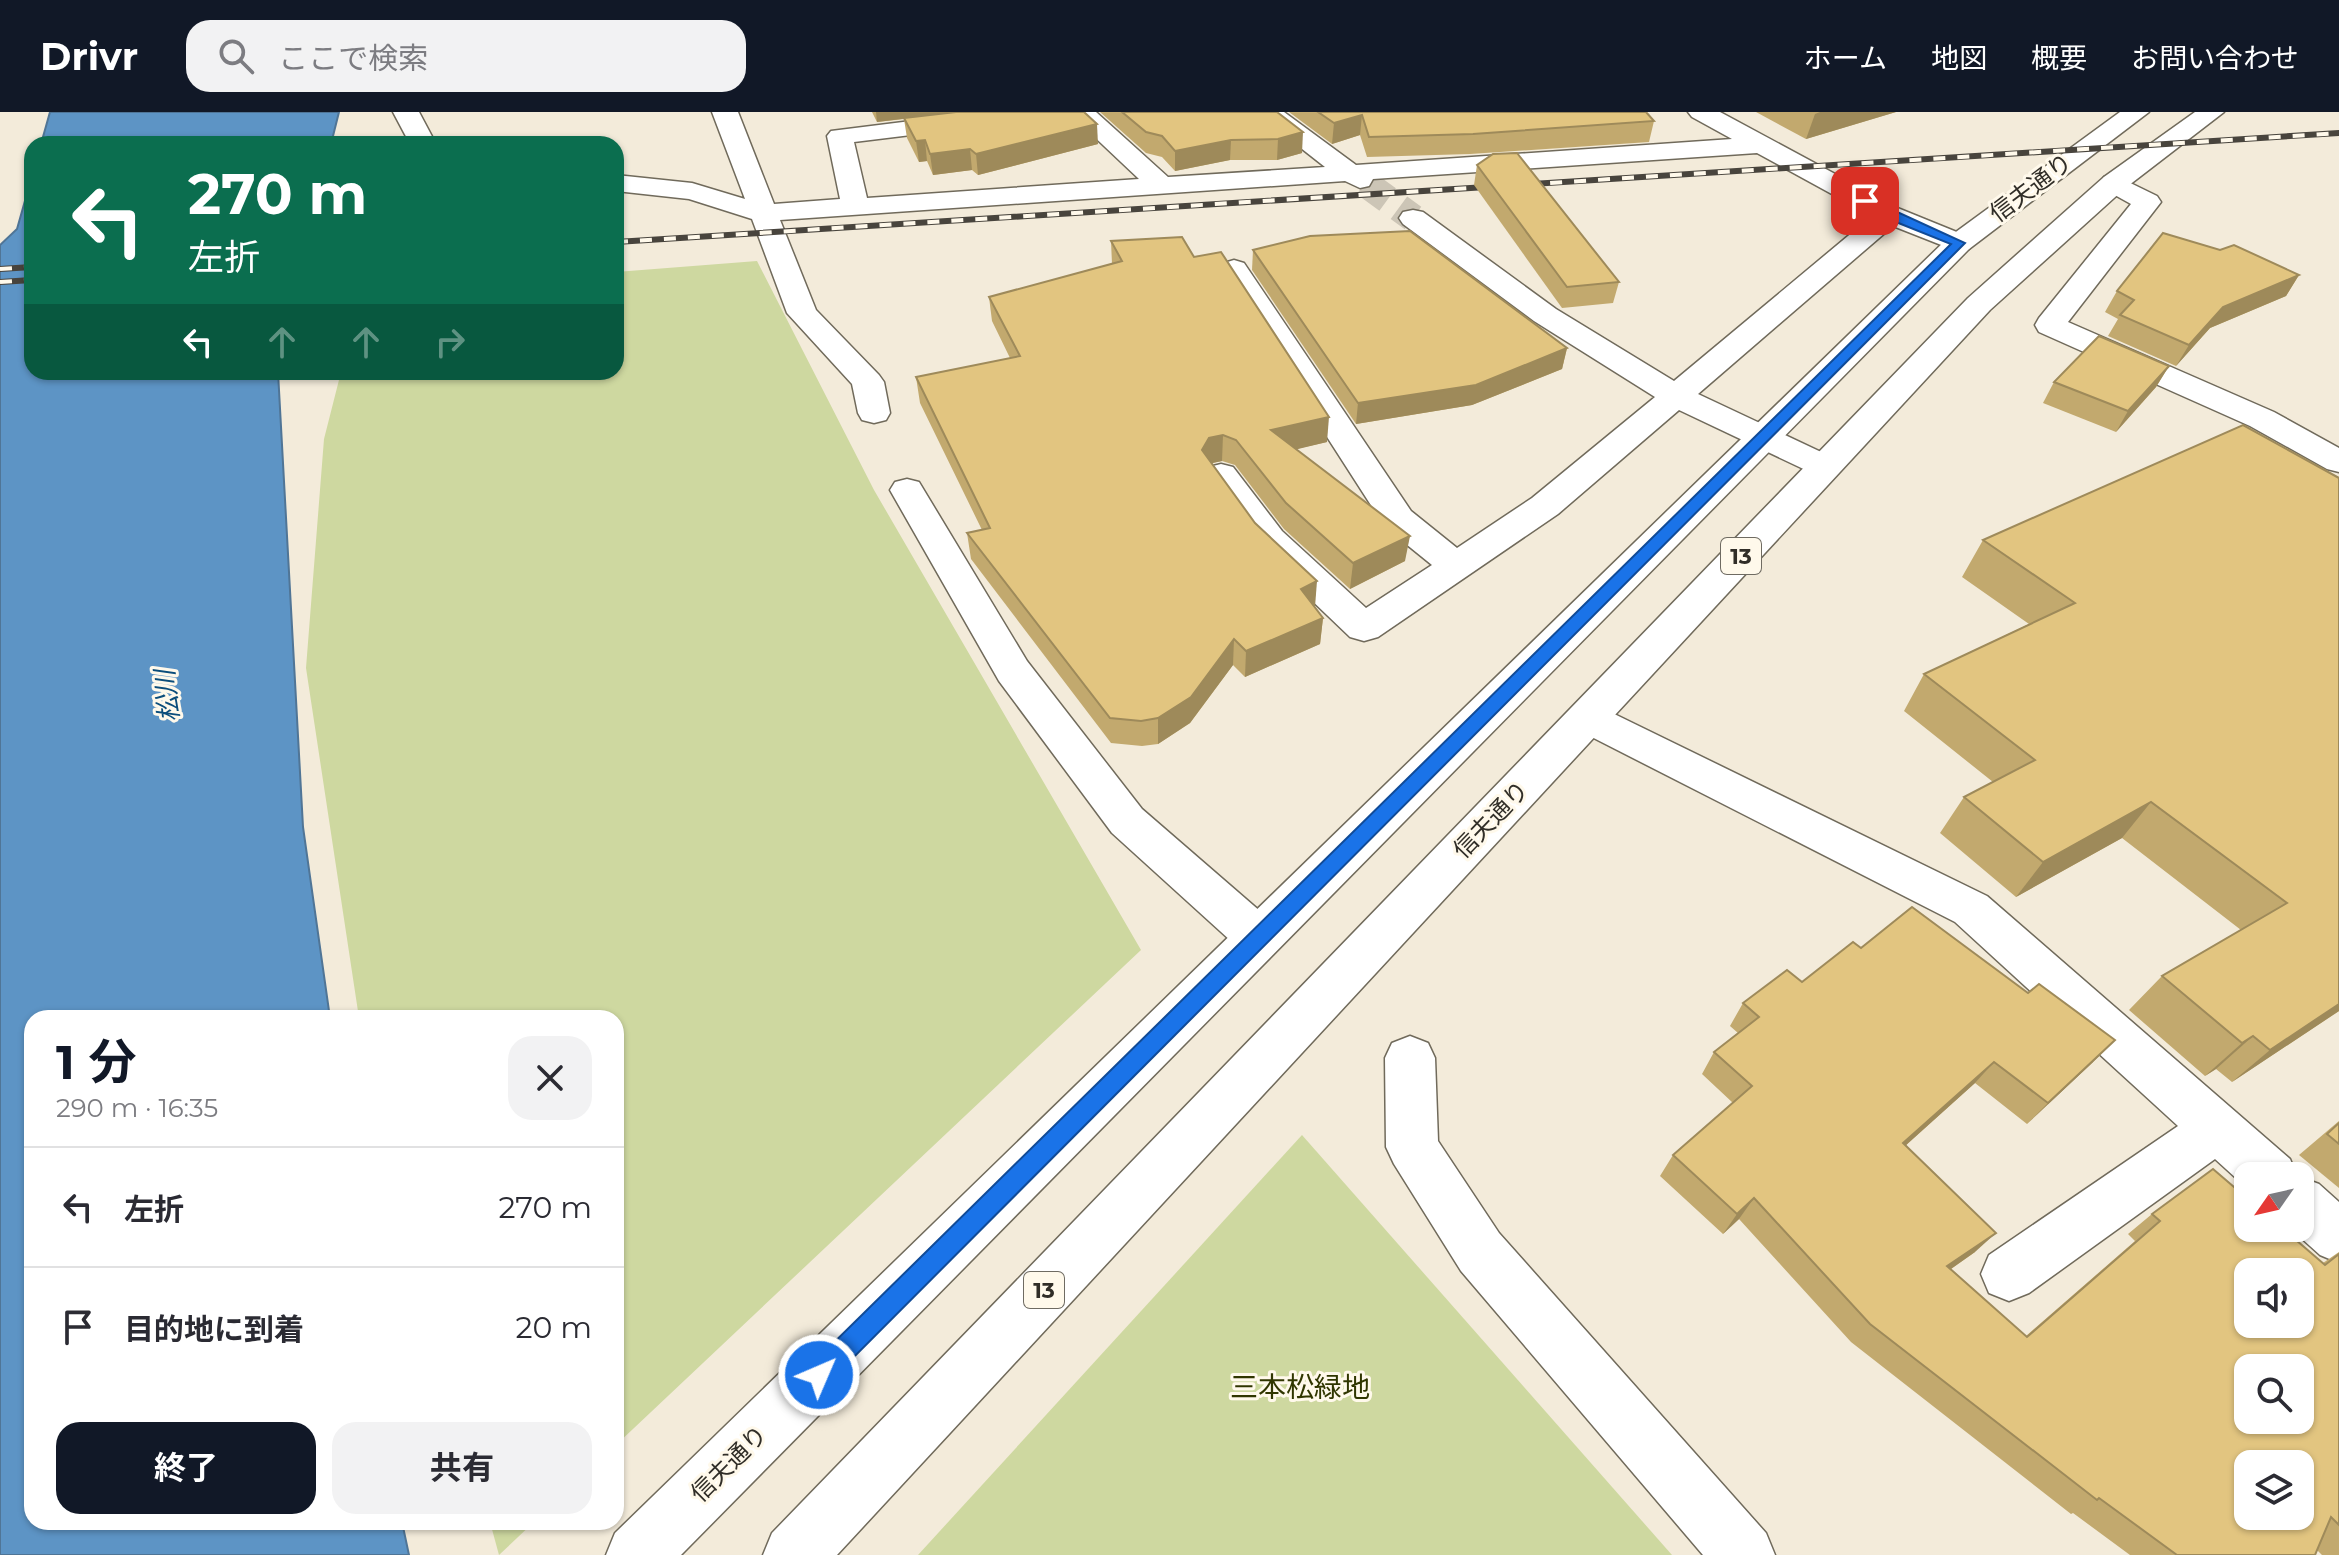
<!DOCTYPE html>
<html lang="ja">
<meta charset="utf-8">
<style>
body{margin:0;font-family:Montserrat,"Noto Sans JP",sans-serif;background:#f2f2f3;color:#2b2b33;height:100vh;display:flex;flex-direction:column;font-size:30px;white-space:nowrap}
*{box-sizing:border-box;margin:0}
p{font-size:26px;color:#7c7c81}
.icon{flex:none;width:44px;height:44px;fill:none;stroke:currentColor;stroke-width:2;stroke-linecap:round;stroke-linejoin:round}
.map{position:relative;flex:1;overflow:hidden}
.sheet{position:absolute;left:24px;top:898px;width:600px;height:520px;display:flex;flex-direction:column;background:#fff;border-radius:24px;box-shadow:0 2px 6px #0004}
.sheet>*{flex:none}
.guide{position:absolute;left:24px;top:24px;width:600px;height:244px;border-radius:24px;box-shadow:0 2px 6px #0004;background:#0b6e4f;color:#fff;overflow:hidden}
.needle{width:52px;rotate:236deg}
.tools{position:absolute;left:2234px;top:1050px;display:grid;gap:16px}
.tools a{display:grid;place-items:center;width:80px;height:80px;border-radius:16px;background:#fff;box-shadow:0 2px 6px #0004;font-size:40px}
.pin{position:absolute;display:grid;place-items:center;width:68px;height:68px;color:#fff;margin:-34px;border-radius:16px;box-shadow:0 4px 12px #0006}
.me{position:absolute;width:88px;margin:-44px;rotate:45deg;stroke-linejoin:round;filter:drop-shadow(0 0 6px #0008)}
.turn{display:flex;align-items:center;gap:28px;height:168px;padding:0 32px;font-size:36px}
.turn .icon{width:104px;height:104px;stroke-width:2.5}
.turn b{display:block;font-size:56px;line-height:68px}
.lanes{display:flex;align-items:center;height:76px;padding:0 32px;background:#0003;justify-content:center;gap:40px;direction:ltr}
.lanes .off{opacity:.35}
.round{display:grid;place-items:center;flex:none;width:84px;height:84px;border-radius:24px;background:#f2f2f3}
.head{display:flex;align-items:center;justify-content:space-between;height:136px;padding:0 32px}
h1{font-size:48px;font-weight:700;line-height:60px;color:#111827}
.action{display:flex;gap:16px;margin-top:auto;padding:16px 32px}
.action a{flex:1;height:92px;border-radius:24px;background:#111827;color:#fff;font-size:32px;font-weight:700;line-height:92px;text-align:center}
.action a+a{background:#f2f2f3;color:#2b2b33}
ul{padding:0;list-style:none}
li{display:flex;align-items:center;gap:24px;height:120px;padding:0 32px;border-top:2px solid #e1e1e2}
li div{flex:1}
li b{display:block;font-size:30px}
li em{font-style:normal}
header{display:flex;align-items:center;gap:48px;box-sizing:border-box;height:112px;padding:0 40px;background:#111827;color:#fff}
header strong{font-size:38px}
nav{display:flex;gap:44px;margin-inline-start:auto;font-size:28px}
.search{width:560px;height:72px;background:#f2f2f3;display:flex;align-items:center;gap:20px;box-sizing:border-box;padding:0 28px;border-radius:24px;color:#7c7c81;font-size:30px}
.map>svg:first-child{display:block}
</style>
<header>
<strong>Drivr</strong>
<div class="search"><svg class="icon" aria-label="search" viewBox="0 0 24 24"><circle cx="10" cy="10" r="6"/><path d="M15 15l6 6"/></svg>ここで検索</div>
<nav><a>ホーム</a><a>地図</a><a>概要</a><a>お問い合わせ</a></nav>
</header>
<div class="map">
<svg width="2339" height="1443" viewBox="0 0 2339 1443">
<rect width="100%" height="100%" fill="#f3ebda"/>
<!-- green -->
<g fill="#ced8a0">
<polygon points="757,149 874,378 1141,838 616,1333 616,906 359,906 306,556 324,327 341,260 616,260 616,160"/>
<polygon points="1302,1023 1672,1443 918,1443"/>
<polygon points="490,1410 534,1410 499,1443"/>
</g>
<!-- water -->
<g fill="#5d94c5" stroke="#507596" stroke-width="2">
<polygon points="50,0 339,0 331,32 41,32"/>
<polygon points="32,64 32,260 278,260 303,715 330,906 32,906 32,1410 402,1410 409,1443 0,1443 0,133 17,117"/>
</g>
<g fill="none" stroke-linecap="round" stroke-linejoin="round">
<!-- street-tunnel -->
<polyline stroke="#ccc5b6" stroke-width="28" stroke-dasharray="28 14" stroke-linecap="butt" points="1365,71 1413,106"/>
<defs>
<g id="street">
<polygon points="393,0 419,0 436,32 410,32"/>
<polygon points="712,0 738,0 774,92 840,87 827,24 831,19 951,4 960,7 964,12 960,17 854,30 867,86 1139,67 1068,0 1096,0 1168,65 1325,55 1255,0 1284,0 1356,53 1732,27 1692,5 1688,0 1720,0 1900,97 1969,125 1973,131 1969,137 1959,140 1893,114 1698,282 1836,347 1841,354 1836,361 1824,364 1812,361 1679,298 1558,402 1378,525 1364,529 1350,525 1256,435 1204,362 1209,355 1221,352 1233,355 1282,419 1366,496 1432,453 1385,415 1219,157 1224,151 1234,148 1244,151 1411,399 1457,436 1532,386 1655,285 1534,209 1403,112 1399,106 1403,100 1413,98 1423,100 1556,197 1674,269 1872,104 1757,41 1373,67 1369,74 1360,76 1345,69 780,108 816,198 879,263 884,270 890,301 886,308 874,311 862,308 858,301 852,272 787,201 752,107 689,87 616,79 616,63 692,71 745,87"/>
<polygon points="2114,63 2157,84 2161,90 2068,210 2274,300 2339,336 2339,360 2327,357 2250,314 2039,220 2035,213 2039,206 2131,92 2104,77 2101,71 2104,65"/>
<polygon points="907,367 919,370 1027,549 1142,697 1276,813 1282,826 1276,839 1259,845 1242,839 1112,721 999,569 890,378 895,370"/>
<polygon points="1588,591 1602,596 1987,784 2290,1047 2297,1064 2248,1064 2248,1077 2215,1047 2029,1181 2009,1189 1989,1181 1981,1162 1989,1143 2178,1014 1955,810 1574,616 1568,606 1574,596"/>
<polygon points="1410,924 1428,931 1435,946 1438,1029 1499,1121 1766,1421 1775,1443 1703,1443 1461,1159 1394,1052 1386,1035 1385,946 1392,931"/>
<polygon points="2300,1065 2319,1072 2339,1090 2339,1151 2320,1143 2290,1116 2300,1116"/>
</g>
<g id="highway">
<polygon points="2120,0 2149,0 1969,137 681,1443 606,1443 615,1421 1949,125"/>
<polygon points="2195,0 2224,0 2124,77 1990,198 837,1443 763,1443 772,1421 1968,186 2104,65"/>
</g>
</defs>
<!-- street casing -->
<use href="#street" stroke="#706a5b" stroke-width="3"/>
<!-- highway casing -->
<use href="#highway" stroke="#706a5b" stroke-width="3"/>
<!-- street -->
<use href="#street" fill="#fff" fill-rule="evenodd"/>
<!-- highway -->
<use href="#highway" fill="#fff" fill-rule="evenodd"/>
<defs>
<g id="rail">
<polyline points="616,130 2339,21"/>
<polyline points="0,157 32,155"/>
<polyline points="0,170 32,168"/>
</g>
</defs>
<!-- rail casing -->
<use href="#rail" stroke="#48443d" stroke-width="6"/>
<!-- rail -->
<use href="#rail" stroke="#fff9eb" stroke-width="4" stroke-dasharray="12" stroke-linecap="butt"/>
</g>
<!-- wall -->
<g fill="#c2a96e">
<polygon points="872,0 1084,0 1098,32 978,63 972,58 933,63 927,49 919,50 907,26 904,7 877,10"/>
<polygon points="1100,0 1277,0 1302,41 1277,48 1230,48 1175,59 1162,45 1146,41"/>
<polygon points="1289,0 1646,0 1654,9 1649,30 1470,42 1367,45 1360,23 1332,32"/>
<polygon points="1756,0 1896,0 1806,27"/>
<polygon points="1477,53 1619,170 1613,191 1562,196 1474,73"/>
<polygon points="1111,129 1194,145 1327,330 1296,337 1405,449 1350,477 1284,417 1235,353 1222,349 1212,351 1323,506 1320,532 1245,565 1233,553 1190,611 1158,632 1142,634 1111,631 971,447 967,421 982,418 920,291 916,265 1010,246 992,209 989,185 1112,152"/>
<polygon points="1253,138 1567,236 1562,257 1472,293 1356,312 1252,158"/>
<polygon points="2299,163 2286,184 2210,216 2176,254 2108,224 2118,207 2105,200 2117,179"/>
<polygon points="2169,254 2156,275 2116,320 2043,291 2054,270"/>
<polygon points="2339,366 2339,899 2232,970 2216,957 2205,964 2129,898 2162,864 2241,818 2122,726 2016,785 1940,721 1964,685 1993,670 1904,599 1924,562 2029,512 1962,465 1983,428"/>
<polygon points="1861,836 2093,950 2027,1012 1975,971 1905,1034 1975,1140 1951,1157 2026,1224 2135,1129 2128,1122 2152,1102 2323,1151 2339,1140 2339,1443 2322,1443 2317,1438 2315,1443 2130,1443 2073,1401 2071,1402 1851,1230 1739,1107 1723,1122 1660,1064 1673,1043 1733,991 1702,962 1714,940 1738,921 1730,914 1743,891 1802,870"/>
<polygon points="2339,1009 2339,1076 2299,1043"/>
</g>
<!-- shaded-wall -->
<g fill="#9e8a5a">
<polygon points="876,0 950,0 951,1 877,10"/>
<polygon points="1820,0 1896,0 1806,27 1815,2"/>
<polygon points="1362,3 1360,23 1332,32 1334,11"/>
<polygon points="1097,12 1098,32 978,63 976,42"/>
<polygon points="1303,20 1302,41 1277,48 1278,27"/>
<polygon points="925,28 927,49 919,50 916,29"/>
<polygon points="1231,28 1230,48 1175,59 1175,39"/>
<polygon points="970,37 972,58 933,63 930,42"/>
<polygon points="2299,163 2286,184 2210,216 2176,254 2189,233 2223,195"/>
<polygon points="1567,236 1562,257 1472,293 1356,312 1358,291"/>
<polygon points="2169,254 2156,275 2116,320 2128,299"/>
<polygon points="1329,305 1327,330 1269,344 1271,318"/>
<polygon points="1223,323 1222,349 1208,352 1202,338 1209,326"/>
<polygon points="1410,424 1405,449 1350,477 1353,451"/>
<polygon points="1317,469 1315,495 1301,477"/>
<polygon points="1323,506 1320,532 1245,565 1246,539"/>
<polygon points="1234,527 1233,553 1190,611 1158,632 1158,606"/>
<polygon points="2151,690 2122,726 2016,785 2043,750"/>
<polygon points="2339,892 2339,899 2232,970 2270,938"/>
<polygon points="2253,924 2216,957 2205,964 2242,931"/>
<polygon points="2115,928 2093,950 2027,1012 2048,991"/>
<polygon points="1994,950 1975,971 1885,1052 1903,1031"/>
<polygon points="1754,1086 1739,1107 1723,1122 1737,1102"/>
<polygon points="1996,1121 1975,1140 1928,1173 1947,1154"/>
</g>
<!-- building -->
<g fill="#e2c580" stroke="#9e8a5a" stroke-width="2" fill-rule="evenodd">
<polygon points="956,0 1084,0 1097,12 976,42 970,37 930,42 925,28 916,29 904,6"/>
<polygon points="1122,0 1277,0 1303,20 1278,27 1231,28 1175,39 1162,24 1146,20"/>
<polygon points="1318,0 1646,0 1654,9 1473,22 1369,25 1362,3 1334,11"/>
<polygon points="1517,41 1619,170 1567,175 1477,53 1493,42"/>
<polygon points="1410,119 1567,236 1476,273 1358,291 1253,138 1310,124"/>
<polygon points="2163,121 2220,138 2234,133 2299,163 2223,195 2189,233 2120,203 2134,188 2117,179"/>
<polygon points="1182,125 1194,145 1221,140 1329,305 1271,318 1410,424 1353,451 1286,391 1236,328 1223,323 1209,326 1202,338 1255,411 1317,469 1301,477 1323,506 1246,539 1234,527 1191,585 1158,606 1141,609 1110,606 967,421 990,416 916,265 1020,244 989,185 1122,149 1111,129"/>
<polygon points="2099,224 2169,254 2128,299 2054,270"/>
<polygon points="2243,313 2339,366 2339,892 2270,938 2253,924 2242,931 2162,864 2287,791 2151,690 2043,750 1964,685 2035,648 1924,562 2075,491 1983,428"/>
<path d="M1912,795L2028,881L2039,872L2115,928L2048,991L1994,950L1903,1031L1996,1121L1947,1154L2027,1225L2160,1109L2152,1102L2213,1057L2248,1087V1116H2282L2325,1153L2339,1142V1413L2331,1405L2315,1443H2177L2099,1386L2097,1388L1870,1212L1754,1086L1737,1102L1673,1043L1752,974L1714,940L1759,905L1743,891L1787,858L1802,870L1853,830L1861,836ZM2248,1160H2300V1212H2248ZM2248,1256H2300V1308H2248ZM2248,1352H2300V1404H2248Z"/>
<polygon points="2339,1011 2339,1032 2327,1022"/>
</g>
<!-- route -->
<polygon fill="#1a73e8" stroke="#114b97" stroke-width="2" points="1861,87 1869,87 1965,131 827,1272 819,1275 810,1272 807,1263 810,1254 1951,132 1886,106 1861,92"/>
<g text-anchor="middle" stroke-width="6" stroke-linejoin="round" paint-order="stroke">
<!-- shield labels -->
<g fill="#fff9eb" stroke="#6f6b62" stroke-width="2">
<rect x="1721" y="426" width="40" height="36" rx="6"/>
<rect x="1024" y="1160" width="40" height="36" rx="6"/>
</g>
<g font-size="22" font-weight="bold" fill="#312e28">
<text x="1741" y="452">13</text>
<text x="1044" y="1186">13</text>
</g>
<!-- street labels -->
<g font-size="24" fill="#312e28" stroke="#fff9eb">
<text transform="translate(2031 76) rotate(-37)" y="8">信夫通り</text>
<text transform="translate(1491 708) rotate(-46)" y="8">信夫通り</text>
<text transform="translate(729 1352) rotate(-45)" y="8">信夫通り</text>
</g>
<!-- water labels -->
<g font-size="26" font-style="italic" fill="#0b4d7b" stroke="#fff9eb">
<text transform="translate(167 584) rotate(-96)" y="9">松川</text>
</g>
<!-- near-park labels -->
<g font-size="28" fill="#303600" stroke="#fff9eb">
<text x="1300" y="1285">三本松緑地</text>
</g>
</g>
</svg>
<div class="tools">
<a><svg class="needle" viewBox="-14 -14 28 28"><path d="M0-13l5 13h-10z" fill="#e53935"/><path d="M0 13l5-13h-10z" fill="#7c7c81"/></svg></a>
<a><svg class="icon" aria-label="sound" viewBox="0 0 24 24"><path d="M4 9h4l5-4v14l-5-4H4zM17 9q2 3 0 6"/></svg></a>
<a><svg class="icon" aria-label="search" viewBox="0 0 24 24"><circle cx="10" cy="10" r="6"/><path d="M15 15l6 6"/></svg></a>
<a><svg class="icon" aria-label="layers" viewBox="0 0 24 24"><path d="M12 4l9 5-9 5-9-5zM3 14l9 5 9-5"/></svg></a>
</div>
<div class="pin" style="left:1865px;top:89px;background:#d93025"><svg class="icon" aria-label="arrive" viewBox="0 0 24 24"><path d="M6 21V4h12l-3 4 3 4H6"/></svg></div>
<svg class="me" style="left:819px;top:1263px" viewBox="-20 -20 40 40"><circle r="17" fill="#1a73e8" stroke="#fff" stroke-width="3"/><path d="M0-11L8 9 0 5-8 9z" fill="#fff"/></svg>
<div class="guide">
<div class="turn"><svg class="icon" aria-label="left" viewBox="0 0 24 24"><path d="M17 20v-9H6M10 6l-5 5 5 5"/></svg><div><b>270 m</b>左折</div></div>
<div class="lanes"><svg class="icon" aria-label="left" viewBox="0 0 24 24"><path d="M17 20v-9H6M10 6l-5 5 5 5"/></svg><svg class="icon off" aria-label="ahead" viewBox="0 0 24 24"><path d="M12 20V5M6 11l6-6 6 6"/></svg><svg class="icon off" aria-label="ahead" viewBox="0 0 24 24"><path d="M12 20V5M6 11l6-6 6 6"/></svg><svg class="icon off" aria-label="right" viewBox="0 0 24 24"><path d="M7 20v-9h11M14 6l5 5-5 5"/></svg></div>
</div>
<section class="sheet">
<div class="head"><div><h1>1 分</h1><p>290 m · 16:35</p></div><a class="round"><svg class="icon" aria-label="close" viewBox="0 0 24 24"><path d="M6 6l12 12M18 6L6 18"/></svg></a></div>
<ul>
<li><svg class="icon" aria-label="left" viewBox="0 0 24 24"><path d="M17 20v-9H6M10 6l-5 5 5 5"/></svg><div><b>左折</b></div><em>270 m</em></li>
<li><svg class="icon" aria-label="arrive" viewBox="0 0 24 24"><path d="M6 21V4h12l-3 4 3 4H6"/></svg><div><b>目的地に到着</b></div><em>20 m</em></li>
</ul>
<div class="action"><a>終了</a><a>共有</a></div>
</section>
</div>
